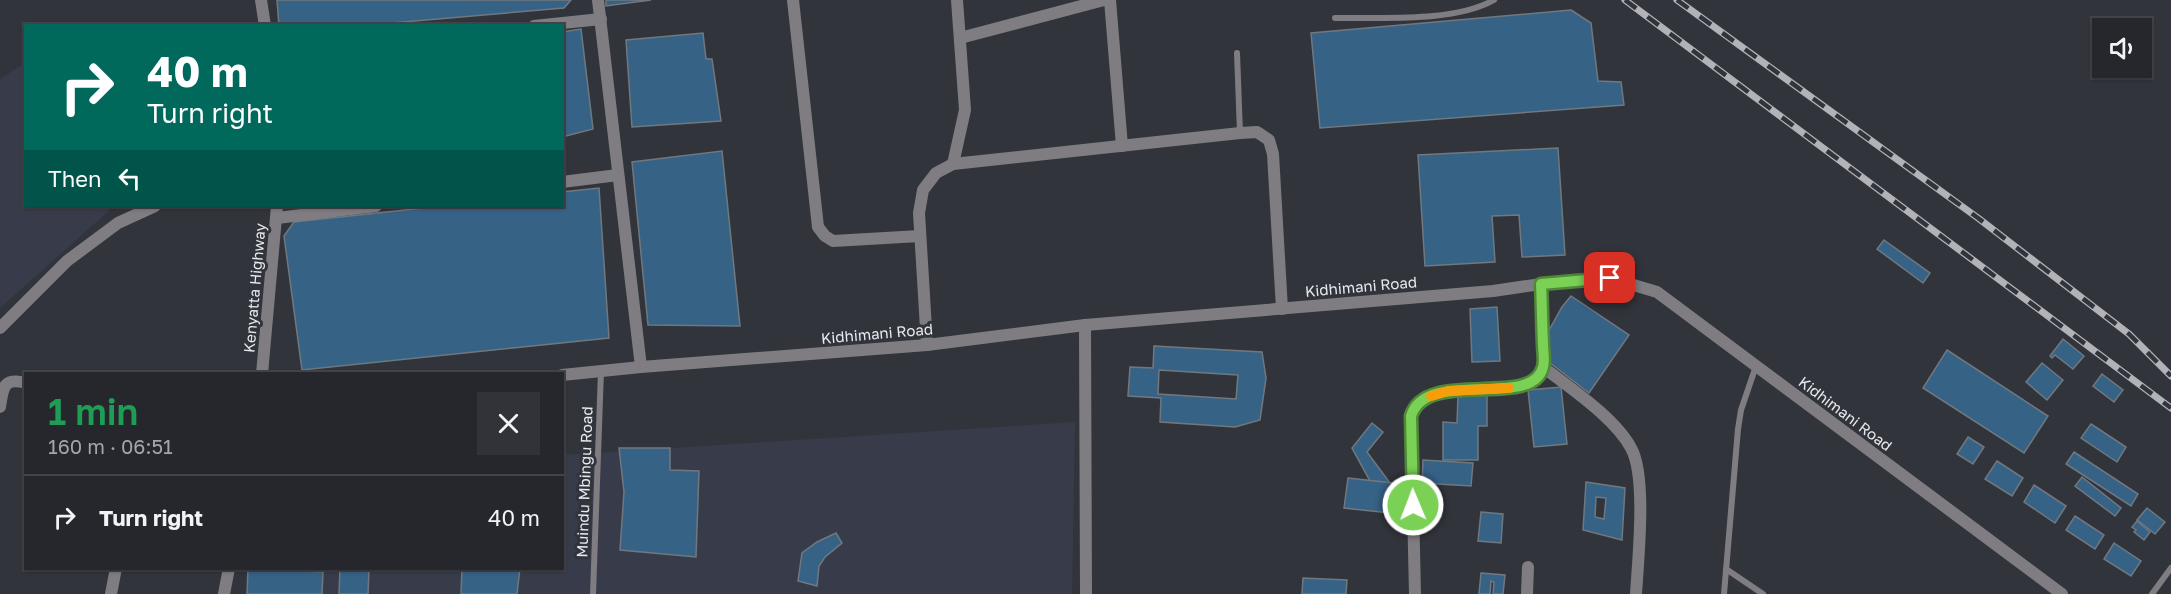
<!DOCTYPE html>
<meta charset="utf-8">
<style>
body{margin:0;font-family:"Golos Text",sans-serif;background:#323339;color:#f1f3f6;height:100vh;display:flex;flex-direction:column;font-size:22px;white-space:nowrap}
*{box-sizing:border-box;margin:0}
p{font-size:20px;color:#a4a5aa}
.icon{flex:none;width:33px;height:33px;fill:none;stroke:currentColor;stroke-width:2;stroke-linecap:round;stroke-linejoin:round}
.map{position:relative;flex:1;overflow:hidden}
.drawer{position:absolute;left:24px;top:372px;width:540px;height:198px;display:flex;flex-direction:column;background:#26272d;border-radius:0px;box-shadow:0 2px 4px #0004,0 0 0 2px #424449}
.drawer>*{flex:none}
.guide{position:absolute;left:24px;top:24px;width:540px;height:183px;border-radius:0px;box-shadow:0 2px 4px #0004,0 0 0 2px #424449;background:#00695c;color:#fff;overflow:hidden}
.buttons{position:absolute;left:2092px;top:18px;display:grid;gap:12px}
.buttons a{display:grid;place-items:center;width:60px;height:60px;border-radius:0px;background:#26272d;box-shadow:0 2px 4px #0004,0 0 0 2px #424449;font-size:30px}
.pin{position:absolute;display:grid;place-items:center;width:51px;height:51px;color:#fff;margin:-26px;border-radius:12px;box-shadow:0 3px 9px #0006}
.me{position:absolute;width:66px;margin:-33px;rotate:359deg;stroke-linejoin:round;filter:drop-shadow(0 0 4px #0008)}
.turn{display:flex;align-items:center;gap:21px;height:126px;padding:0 24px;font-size:27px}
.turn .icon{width:78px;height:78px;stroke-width:2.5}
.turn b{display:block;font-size:42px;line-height:51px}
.then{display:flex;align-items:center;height:57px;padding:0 24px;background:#0003;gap:12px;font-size:22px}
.round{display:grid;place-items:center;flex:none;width:63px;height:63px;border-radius:0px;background:#323339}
.head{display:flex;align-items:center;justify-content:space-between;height:102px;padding:0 24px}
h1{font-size:36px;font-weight:600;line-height:45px;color:#1e9e55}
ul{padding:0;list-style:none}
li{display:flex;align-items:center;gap:18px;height:84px;padding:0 24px;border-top:2px solid #424449}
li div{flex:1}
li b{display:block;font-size:22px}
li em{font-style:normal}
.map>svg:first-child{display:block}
</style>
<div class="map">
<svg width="2171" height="594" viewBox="0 0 2171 594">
<rect width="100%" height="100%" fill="#32343c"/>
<!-- built -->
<g fill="#383c4a">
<polygon points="25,63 26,206 114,206 0,308 0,79"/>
<polygon points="1075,422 1072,594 260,594 266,569 562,568 563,455"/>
</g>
<!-- building -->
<g fill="#366286" stroke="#70787f" stroke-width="1.5" fill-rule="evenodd">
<polygon points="277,0 571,0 564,8 357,26 279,26"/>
<polygon points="606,0 651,0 606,6"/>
<polygon points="1571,10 1591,23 1598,81 1621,82 1624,105 1320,128 1311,33"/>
<polygon points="581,29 593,129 562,137 562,32"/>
<polygon points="703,33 706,59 712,59 721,121 632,127 626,40"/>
<polygon points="1558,148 1565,255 1522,257 1519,215 1492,216 1495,262 1425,266 1418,155"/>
<polygon points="722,151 740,326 648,325 632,162"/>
<polygon points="599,188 609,338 302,370 284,236 294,222 442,206 562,206 562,192"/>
<polygon points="1884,240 1930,273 1923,283 1877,249"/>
<polygon points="1571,296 1629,335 1589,393 1549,362 1548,332 1562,307"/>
<polygon points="1497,307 1500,361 1472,362 1470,309"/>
<polygon points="2063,339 2084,356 2073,369 2055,355 2052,358 2050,356"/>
<path d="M1154,346L1262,352L1266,378L1260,420L1235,427L1160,422L1161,398L1128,396L1130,367L1153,368ZM1159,370L1238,375L1236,399L1158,394Z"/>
<polygon points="1947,350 2048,416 2024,453 1923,388"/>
<polygon points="2042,363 2063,380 2047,400 2026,382"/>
<polygon points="2102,374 2123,390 2114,402 2093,386"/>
<polygon points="1561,387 1567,444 1534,447 1528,390"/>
<polygon points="1458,395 1487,395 1487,426 1478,426 1478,460 1443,460 1443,422 1457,423"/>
<polygon points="1372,423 1383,432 1367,452 1390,483 1370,481 1352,448"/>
<polygon points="2091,424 2126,447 2117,462 2081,438"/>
<polygon points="1968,437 1984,447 1973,464 1957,454"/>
<polygon points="619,448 670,448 670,470 699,471 696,557 620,550 624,492"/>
<polygon points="2074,452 2138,494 2131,506 2066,464"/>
<polygon points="1423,460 1473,463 1471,486 1422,483"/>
<polygon points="1997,461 2023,478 2012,496 1985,479"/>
<polygon points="2082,477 2121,508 2115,516 2075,486"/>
<polygon points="1348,478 1402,484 1399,514 1344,508"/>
<path d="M1586,482L1625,488L1622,540L1583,530ZM1596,497L1606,498L1604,519L1595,517Z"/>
<polygon points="2034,485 2066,506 2055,523 2024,502"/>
<polygon points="2147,508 2165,522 2155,534 2137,520"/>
<polygon points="1481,512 1503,514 1501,543 1478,541"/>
<polygon points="2075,516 2104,535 2095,549 2066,530"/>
<polygon points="2137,521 2150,532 2144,540 2134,532 2136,530 2132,527"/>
<polygon points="836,533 842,543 825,557 819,566 817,586 798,581 802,553 817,542"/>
<polygon points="2114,543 2141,561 2131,576 2104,559"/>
<polygon points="248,568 323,572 322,594 247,594"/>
<polygon points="340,568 369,568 368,594 339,594"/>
<polygon points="462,568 520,568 517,594 461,594"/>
<polygon points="1481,573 1505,575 1503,594 1493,594 1494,582 1491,581 1490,594 1479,594"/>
<polygon points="1303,578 1347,580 1346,594 1302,594"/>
</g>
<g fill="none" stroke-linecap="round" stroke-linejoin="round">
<!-- service -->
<g stroke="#7f7d82" stroke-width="6">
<path d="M1335,18C1381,17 1453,23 1494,0"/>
<polyline points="1237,53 1240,133"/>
<polyline points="1726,569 1763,594"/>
<polyline points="593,594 601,371"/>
<polyline points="1724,594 1738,429 1741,410 1756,366"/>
<polyline points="2152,594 2171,568"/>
</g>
<!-- minor -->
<g stroke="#7f7d82" stroke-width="12">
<polyline points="261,0 265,26"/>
<polyline points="598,0 641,367"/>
<polyline points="793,0 818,227 825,236 833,241 920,236"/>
<polyline points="1110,0 1122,146"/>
<polyline points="534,26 601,19"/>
<polyline points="960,38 1104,0"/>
<polyline points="953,164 965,110 957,0"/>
<polyline points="562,182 618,175"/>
<polyline points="277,218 376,206"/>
<polyline points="1085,325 1086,594"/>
<polyline points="0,328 67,261 118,223 155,206"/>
<polyline points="927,345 919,213 923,190 936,173 953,164 1240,133 1257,132 1269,140 1273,154 1282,309"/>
<path d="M1543,367C1570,388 1615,418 1631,448C1647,476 1638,560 1636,594"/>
<polyline points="262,374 277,206"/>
<polyline points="562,375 641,367 927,345 1085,325 1493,291 1541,284 1610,278 1657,292 2062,594"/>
<path d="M0,407C3,388 3,377 26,383"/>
<polyline points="111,594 116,568"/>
<polyline points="224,594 229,568"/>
<path d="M1415,594L1411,416C1425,367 1533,410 1543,367C1545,360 1543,351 1543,344C1542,324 1542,304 1541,284"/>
<polyline points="1527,594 1528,567"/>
</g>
<defs>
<g id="rail">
<polyline points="1625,0 2171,408"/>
<polyline points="1677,0 1978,218 2129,334 2171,376"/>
</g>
</defs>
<!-- rail casing -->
<use href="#rail" stroke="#b1b3b9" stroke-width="7"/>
<!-- rail -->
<use href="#rail" stroke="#32343c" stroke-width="4.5" stroke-dasharray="14" stroke-linecap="butt"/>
</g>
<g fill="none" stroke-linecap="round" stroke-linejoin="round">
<defs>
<path id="route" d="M1413,505L1411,416C1426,367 1533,410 1543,367C1545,360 1543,351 1543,344C1542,324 1542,304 1541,284L1610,278"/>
</defs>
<!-- route casing -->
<use href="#route" stroke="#4f8838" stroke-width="15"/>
<!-- route -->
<use href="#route" stroke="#7ad156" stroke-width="10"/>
<!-- slow -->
<polyline stroke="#f59e0b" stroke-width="10" points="1431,396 1448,391 1509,388"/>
</g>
<g text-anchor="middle" stroke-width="6" stroke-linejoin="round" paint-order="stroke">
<!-- street labels -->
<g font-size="15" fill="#e7e9ee" stroke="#32343c">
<text transform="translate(1361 287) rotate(-5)" y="5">Kidhimani Road</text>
<text transform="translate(255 288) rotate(-85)" y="5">Kenyatta Highway</text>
<text transform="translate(877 334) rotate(-5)" y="5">Kidhimani Road</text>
<text transform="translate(1845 414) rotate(37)" y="5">Kidhimani Road</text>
<text transform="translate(585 482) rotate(-88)" y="5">Muindu Mbingu Road</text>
</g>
</g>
</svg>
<div class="buttons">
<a><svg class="icon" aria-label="sound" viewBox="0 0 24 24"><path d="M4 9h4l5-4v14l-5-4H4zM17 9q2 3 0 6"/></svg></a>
</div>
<div class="pin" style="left:1610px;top:278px;background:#d93025"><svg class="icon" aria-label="arrive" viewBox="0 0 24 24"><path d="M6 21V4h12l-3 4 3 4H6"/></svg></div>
<svg class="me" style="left:1413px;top:505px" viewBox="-20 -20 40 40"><circle r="17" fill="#7ad156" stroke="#fff" stroke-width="3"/><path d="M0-11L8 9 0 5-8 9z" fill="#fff"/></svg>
<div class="guide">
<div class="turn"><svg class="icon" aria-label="right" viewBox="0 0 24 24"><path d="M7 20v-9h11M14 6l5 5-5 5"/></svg><div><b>40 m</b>Turn right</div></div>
<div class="then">Then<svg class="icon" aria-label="left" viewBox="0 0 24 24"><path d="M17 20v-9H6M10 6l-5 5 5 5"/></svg></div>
</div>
<section class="drawer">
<div class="head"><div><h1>1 min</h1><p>160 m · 06:51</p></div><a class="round"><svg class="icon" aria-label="close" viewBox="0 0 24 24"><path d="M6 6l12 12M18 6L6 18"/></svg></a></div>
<ul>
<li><svg class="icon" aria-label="right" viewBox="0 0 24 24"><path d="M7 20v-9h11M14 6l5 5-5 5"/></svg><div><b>Turn right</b></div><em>40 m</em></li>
</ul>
</section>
</div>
